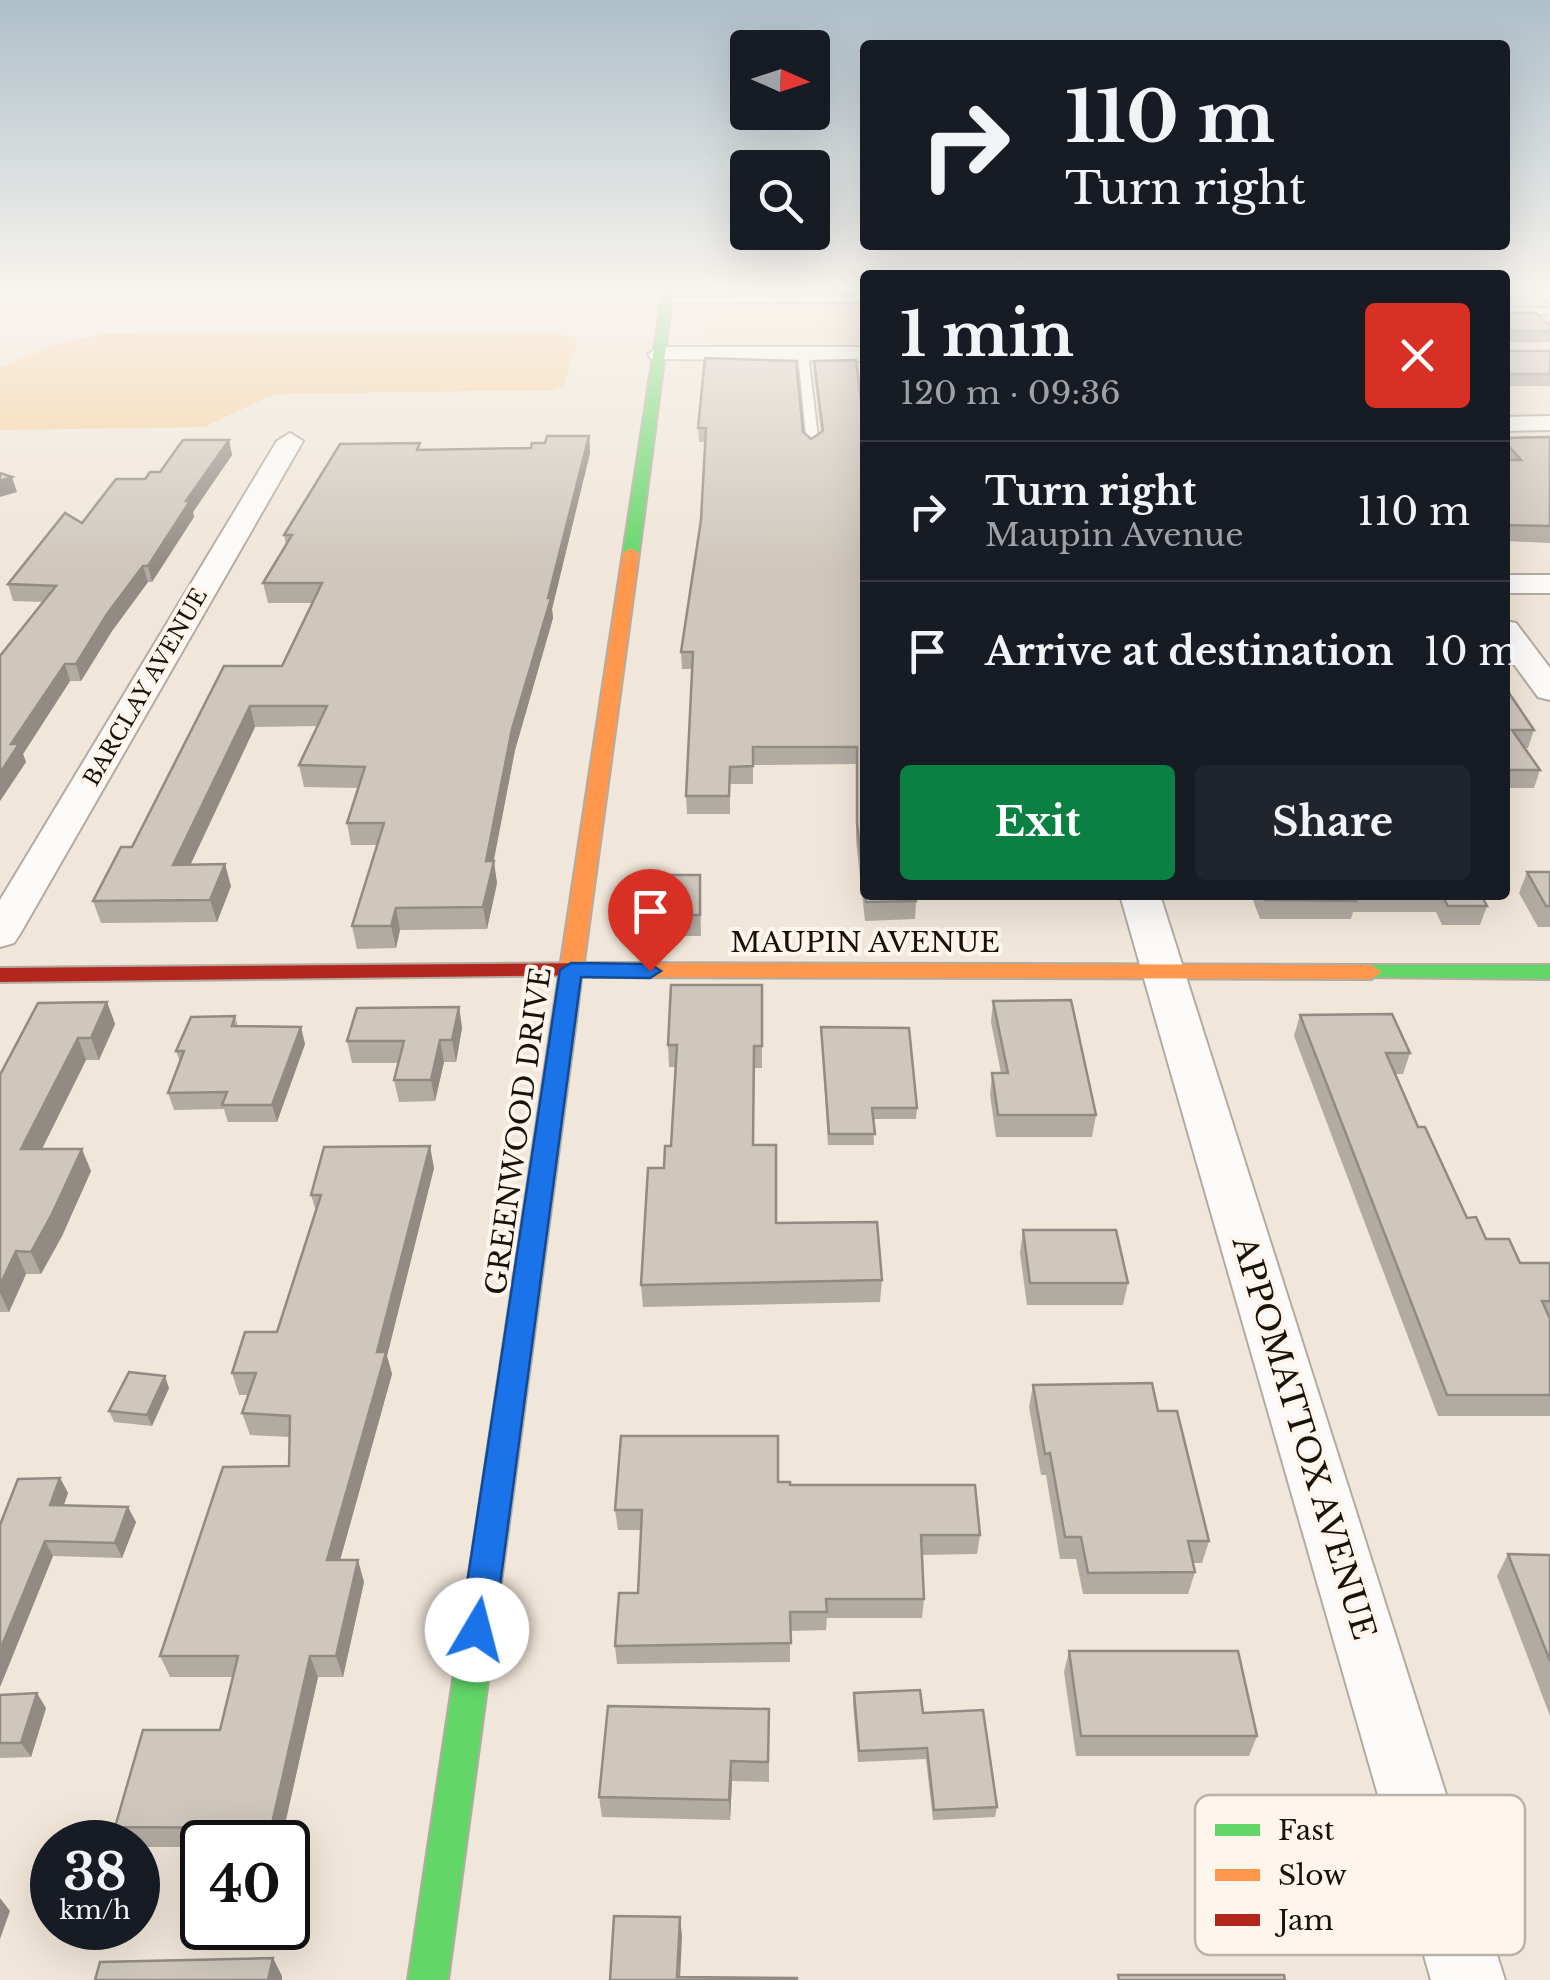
<!DOCTYPE html>
<meta charset="utf-8">
<style>
body{margin:0;font-family:"Libre Baskerville",serif;background:#20242c;color:#f1f3f6;height:100vh;display:flex;flex-direction:column;font-size:38px;white-space:nowrap}
*{box-sizing:border-box;margin:0}
p{font-size:32px;color:#9ea1a6}
.icon{flex:none;width:55px;height:55px;fill:none;stroke:currentColor;stroke-width:2;stroke-linecap:round;stroke-linejoin:round}
.map{position:relative;flex:1;overflow:hidden}
.sheet{position:absolute;left:860px;top:270px;width:650px;height:630px;display:flex;flex-direction:column;background:#171b24;border-radius:10px;box-shadow:0 10px 40px #0002}
.sheet>*{flex:none}
.top-card{position:absolute;left:860px;top:40px;width:650px;height:210px;border-radius:10px;box-shadow:0 10px 40px #0002;background:#171b24;color:#f1f3f6;overflow:hidden}
.needle{width:65px;rotate:93deg}
.fabs{position:absolute;left:730px;top:30px;display:grid;gap:20px}
.fabs a{display:grid;place-items:center;width:100px;height:100px;border-radius:10px;background:#171b24;box-shadow:0 10px 40px #0002;font-size:50px}
.speed{position:absolute;left:30px;top:1820px;display:flex;gap:20px;font-size:50px;font-weight:700;text-align:center}
.speed>*{display:grid;place-content:center;width:130px;height:130px;border-radius:50%;background:#171b24;box-shadow:0 10px 40px #0002;line-height:1}
.speed small{font-size:25px;font-weight:400}
.speed .limit{border:5px solid #111;border-radius:15px;background:#fff;color:#111}
.pin{position:absolute;display:grid;place-items:center;width:85px;height:85px;color:#fff;margin:-102px -42px;border-radius:50% 50% 50% 0;rotate:-45deg;box-shadow:0 0 10px #0007}
.pin .icon{rotate:45deg}
.me{position:absolute;width:110px;margin:-55px;rotate:8deg;stroke-linejoin:round;filter:drop-shadow(0 0 8px #0008)}
.turn{display:flex;align-items:center;gap:35px;height:210px;padding:0 40px;font-size:45px}
.turn .icon{width:130px;height:130px;stroke-width:2.5}
.turn b{display:block;font-size:70px;line-height:85px}
.round{display:grid;place-items:center;flex:none;width:105px;height:105px;border-radius:10px;background:#20242c}
.head{display:flex;align-items:center;justify-content:space-between;height:170px;padding:0 40px}
h1{font-size:60px;font-weight:700;line-height:75px}
.cta{display:flex;gap:20px;margin-top:auto;padding:20px 40px}
.cta a{flex:1;height:115px;border-radius:10px;background:#0b8043;color:#fff;font-size:40px;font-weight:700;line-height:115px;text-align:center}
.cta a+a{background:#20242c;color:#f1f3f6}
ul{padding:0;list-style:none}
li{display:flex;align-items:center;gap:30px;height:140px;padding:0 40px;border-top:2px solid #363941}
li div{flex:1}
li b{display:block;font-size:38px}
li em{font-style:normal}
.map>svg:first-child{display:block}
</style>
<div class="map">
<svg width="1550" height="1980" viewBox="0 0 1550 1980">
<rect width="100%" height="100%" fill="#f0e6d9"/>
<!-- built -->
<polygon fill="#f2e0ca" points="711,291 865,291 865,345 707,346"/>
<!-- water -->
<polygon fill="#f7cf9b" points="555,333 578,338 564,386 552,390 282,394 267,397 205,427 0,430 0,368 56,344 101,334"/>
<g fill="none" stroke-linecap="round" stroke-linejoin="round">
<defs>
<g id="lane">
<polygon points="865,296 865,302 667,303 662,300 667,297"/>
<rect x="1505" y="308" width="45" height="6"/>
<polygon points="803,351 808,354 819,446 813,450 807,446 798,354"/>
</g>
<g id="street">
<polygon points="1534,291 1550,291 1550,302"/>
<polygon points="659,347 865,347 865,361 651,359 648,354"/>
<polygon points="1550,416 1550,430 1505,431 1505,417"/>
<polygon points="290,433 303,441 20,934 14,943 0,947 0,900 277,441"/>
<rect x="1505" y="575" width="45" height="18"/>
<polygon points="1505,621 1516,623 1550,668 1550,700 1538,697 1505,652"/>
<polygon points="1120,895 1160,895 1505,1980 1431,1980"/>
</g>
<g id="fast">
<polygon points="663,291 673,291 639,553 631,558 623,553"/>
<polygon points="1371,965 1550,965 1550,979 1363,977 1360,972 1363,967"/>
<polygon points="564,1013 576,1021 448,1980 408,1980 552,1021"/>
</g>
<polygon id="slow" points="631,548 639,553 583,969 593,963 1371,965 1382,972 1371,979 593,977 582,971 576,1021 564,1029 556,1026 552,1021 623,553"/>
<polygon id="jam" points="593,963 601,965 604,970 601,975 0,982 0,968"/>
</defs>
<!-- lane casing -->
<use href="#lane" stroke="#b3aba1" stroke-width="4"/>
<!-- street casing -->
<use href="#street" stroke="#b3aba1" stroke-width="4"/>
<!-- fast casing -->
<use href="#fast" stroke="#b3aba1" stroke-width="4"/>
<!-- slow casing -->
<use href="#slow" stroke="#b3aba1" stroke-width="4"/>
<!-- jam casing -->
<use href="#jam" stroke="#b3aba1" stroke-width="4"/>
<!-- lane -->
<use href="#lane" fill="#fdfbf9" fill-rule="evenodd"/>
<!-- street -->
<use href="#street" fill="#fdfbf9" fill-rule="evenodd"/>
<!-- fast -->
<use href="#fast" fill="#63d668" fill-rule="evenodd"/>
<!-- slow -->
<use href="#slow" fill="#ff974d" fill-rule="evenodd"/>
<!-- jam -->
<use href="#jam" fill="#b3261e" fill-rule="evenodd"/>
</g>
<!-- wall -->
<g fill="#b2aba2">
<polygon points="1505,313 1550,326 1550,342 1505,342"/>
<polygon points="1505,348 1508,351 1550,351 1550,386 1505,386"/>
<polygon points="856,360 865,895 916,901 915,919 865,921 856,841 856,764 753,765 753,784 730,784 730,814 687,814 686,796 692,669 682,669 681,652 701,520 705,442 699,442 698,428 803,432 811,439 821,432 814,374 814,361"/>
<polygon points="589,436 590,453 552,609 553,618 515,750 493,861 497,883 487,929 400,930 396,948 357,949 352,926 377,845 351,845 347,823 359,788 304,787 299,765 317,726 255,727 190,864 231,886 217,922 101,923 93,901 132,847 282,666 313,603 268,603 263,583 286,545 284,535 421,450 531,448 545,443"/>
<polygon points="1550,437 1550,543 1505,541 1505,438"/>
<polygon points="229,440 232,455 193,512 194,517 152,582 148,582 112,631 81,681 70,681 23,754 26,762 0,801 43,602 13,601 8,584 82,523 145,479"/>
<polygon points="1505,687 1534,730 1528,748 1524,748 1540,770 1534,788 1505,788"/>
<polygon points="1527,872 1550,872 1550,927 1538,927 1519,893"/>
<polygon points="700,875 701,936 665,936 664,915"/>
<polygon points="1251,895 1481,895 1487,906 1480,925 1442,925 1436,912 1353,912 1351,919 1260,919"/>
<polygon points="762,985 762,1068 754,1068 753,1145 776,1223 882,1280 880,1302 643,1307 641,1285 664,1168 671,1146 676,1067 669,1067 668,1045"/>
<polygon points="993,1001 1096,1115 1092,1137 996,1137 990,1095 992,1073 1001,1073 991,1022"/>
<polygon points="107,1002 115,1024 99,1060 86,1060 42,1149 91,1171 62,1236 41,1274 26,1274 9,1312 0,1312 0,1075"/>
<polygon points="459,1007 462,1028 456,1062 444,1062 435,1101 399,1102 394,1080 398,1063 352,1063 347,1041"/>
<polygon points="1300,1015 1410,1053 1403,1074 1395,1074 1418,1127 1467,1218 1486,1239 1520,1263 1550,1263 1550,1416 1438,1416 1294,1036"/>
<polygon points="235,1016 238,1026 305,1044 277,1122 228,1122 224,1109 174,1110 168,1093 180,1062 176,1051"/>
<polygon points="821,1027 917,1108 916,1119 873,1119 874,1145 828,1145"/>
<polygon points="434,1168 387,1356 392,1374 340,1560 364,1582 343,1677 318,1677 281,1842 202,1842 202,1847 138,1847 138,1842 124,1842 115,1827 220,1730 233,1677 170,1677 160,1656 289,1466 290,1437 250,1435 242,1413 248,1395 239,1395 232,1373 277,1332 316,1212 311,1195"/>
<polygon points="1023,1230 1128,1283 1123,1305 1027,1305 1020,1253"/>
<polygon points="1033,1385 1158,1411 1209,1541 1202,1563 1193,1563 1195,1572 1188,1594 1083,1594 1076,1559 1060,1559 1046,1475 1041,1475 1029,1407"/>
<polygon points="169,1388 152,1426 114,1422 109,1411"/>
<polygon points="60,1478 68,1493 64,1505 136,1522 122,1558 53,1556 0,1687"/>
<polygon points="778,1482 980,1535 977,1554 922,1555 924,1599 922,1618 827,1618 826,1630 790,1631 790,1662 617,1664 615,1646 638,1593 641,1530 618,1530 615,1510"/>
<polygon points="1508,1554 1550,1555 1550,1716 1497,1576"/>
<polygon points="1069,1651 1257,1736 1249,1756 1076,1756 1064,1672"/>
<polygon points="854,1693 923,1713 997,1807 995,1817 933,1820 926,1759 858,1762 853,1703"/>
<polygon points="0,1695 46,1708 31,1757 0,1758"/>
<polygon points="769,1709 769,1782 732,1781 730,1820 602,1817 599,1797"/>
</g>
<!-- shaded-wall -->
<g fill="#918b84">
<polygon points="589,436 590,453 552,609 553,618 515,750 493,865 494,861 497,883 487,929 483,907 486,861 512,729"/>
<polygon points="229,440 232,455 193,512 194,517 152,582 148,566 186,501"/>
<polygon points="12,477 17,492 0,497 0,481"/>
<polygon points="143,566 148,582 112,631 81,681 76,664 107,614"/>
<polygon points="65,664 70,681 23,754 26,762 0,801 0,773 11,744"/>
<polygon points="250,706 255,727 180,887 173,865"/>
<polygon points="225,864 231,886 217,922 210,900"/>
<polygon points="396,908 400,930 396,948 391,926"/>
<polygon points="107,1002 115,1024 99,1060 91,1038"/>
<polygon points="459,1007 462,1028 456,1062 452,1040"/>
<polygon points="301,1027 305,1044 277,1122 272,1105"/>
<polygon points="78,1038 86,1060 31,1171 21,1149"/>
<polygon points="440,1040 444,1062 435,1101 431,1080"/>
<polygon points="430,1146 434,1168 387,1356 392,1374 334,1582 327,1560 377,1352"/>
<polygon points="82,1149 91,1171 62,1236 41,1274 31,1252"/>
<polygon points="16,1251 26,1274 9,1312 0,1293 0,1285"/>
<polygon points="165,1376 169,1388 152,1426 147,1415"/>
<polygon points="60,1478 68,1493 58,1520 50,1505"/>
<polygon points="128,1507 136,1522 122,1558 115,1543"/>
<polygon points="45,1541 53,1556 0,1687 0,1650"/>
<polygon points="358,1560 364,1582 343,1677 336,1656"/>
<polygon points="310,1656 318,1677 281,1842 278,1842 271,1828"/>
<polygon points="37,1693 46,1708 31,1757 21,1743"/>
<polygon points="731,1761 732,1781 730,1820 729,1800"/>
<polygon points="0,1898 10,1911 0,1939"/>
<polygon points="680,1917 682,1936 680,1980 678,1980"/>
<polygon points="273,1958 282,1976 282,1980 268,1980"/>
</g>
<!-- building -->
<g fill="#cfc7bc" stroke="#918b84" stroke-width="2.5">
<polygon points="1505,313 1536,313 1550,326 1550,331 1506,331 1505,341"/>
<polygon points="1505,348 1508,351 1550,351 1550,374 1505,374"/>
<polygon points="705,358 796,361 803,432 811,439 823,431 814,361 856,360 865,433 865,892 857,823 857,747 753,747 753,766 730,767 729,796 686,796 693,652 681,652 701,520 706,428 698,428"/>
<polygon points="547,436 589,436 548,598 551,598 512,729 486,861 494,861 483,907 396,908 391,926 352,926 384,823 347,823 365,767 299,765 327,706 250,706 173,865 225,864 210,900 93,901 121,847 132,847 224,666 282,666 322,583 263,583 292,535 284,535 340,444 420,443 417,450 531,448 532,443 545,443"/>
<polygon points="1550,437 1550,526 1505,525 1505,460 1521,460 1505,442 1505,438"/>
<polygon points="183,440 229,440 186,501 190,501 148,566 143,566 107,614 76,664 65,664 11,744 19,744 0,773 0,656 56,586 8,584 65,513 82,523 116,479 145,479 150,472 160,472"/>
<polygon points="0,473 12,477 0,481"/>
<polygon points="1505,687 1534,730 1512,730 1540,770 1505,770"/>
<polygon points="1527,872 1550,872 1550,906 1546,906"/>
<polygon points="665,875 700,875 700,915 664,915"/>
<polygon points="865,895 915,895 916,901 866,902"/>
<polygon points="1262,895 1354,895 1356,901 1265,900"/>
<polygon points="1442,895 1481,895 1487,906 1448,906"/>
<polygon points="671,985 762,985 762,1046 754,1046 753,1145 776,1145 776,1223 877,1222 882,1280 641,1285 648,1168 664,1168 665,1146 671,1146 677,1045 668,1045"/>
<polygon points="1071,1000 1096,1115 998,1115 992,1073 1008,1073 993,1001"/>
<polygon points="107,1002 91,1038 78,1038 21,1149 82,1149 52,1214 31,1252 16,1251 0,1285 0,1075 38,1003"/>
<polygon points="459,1007 452,1040 440,1040 431,1080 394,1080 404,1041 347,1041 357,1008"/>
<polygon points="1392,1014 1410,1053 1386,1053 1418,1127 1425,1127 1467,1218 1476,1217 1486,1239 1509,1239 1520,1263 1550,1263 1550,1301 1542,1301 1550,1319 1550,1395 1447,1395 1300,1015"/>
<polygon points="235,1016 232,1026 301,1027 272,1105 222,1105 227,1092 168,1093 184,1051 176,1051 191,1017"/>
<polygon points="821,1027 909,1028 917,1108 872,1108 875,1134 829,1134"/>
<polygon points="430,1146 377,1352 386,1352 327,1560 358,1560 336,1656 310,1656 271,1828 115,1827 143,1730 220,1730 238,1656 160,1656 223,1467 289,1466 290,1416 242,1413 256,1373 232,1373 245,1332 277,1332 321,1195 311,1195 324,1147"/>
<polygon points="1023,1230 1116,1230 1128,1283 1030,1283"/>
<polygon points="129,1372 165,1376 147,1415 109,1411"/>
<polygon points="1152,1383 1158,1411 1177,1411 1209,1541 1188,1541 1195,1572 1088,1573 1081,1537 1065,1537 1050,1453 1045,1454 1033,1385"/>
<polygon points="621,1436 778,1436 778,1482 790,1482 790,1485 975,1485 980,1535 921,1535 924,1599 826,1599 827,1612 790,1612 791,1643 615,1646 619,1593 638,1593 642,1510 615,1510"/>
<polygon points="60,1478 50,1505 128,1507 115,1543 45,1541 0,1650 0,1525 18,1479"/>
<polygon points="1508,1554 1550,1555 1550,1661"/>
<polygon points="1069,1651 1238,1651 1257,1736 1081,1736"/>
<polygon points="920,1690 923,1713 983,1710 997,1807 934,1810 927,1748 859,1751 854,1693"/>
<polygon points="37,1693 21,1743 0,1743 0,1695"/>
<polygon points="608,1706 769,1709 768,1762 731,1761 729,1800 599,1797"/>
<polygon points="614,1916 680,1917 677,1977 797,1978 797,1980 610,1980"/>
<polygon points="273,1958 268,1980 95,1980 100,1962"/>
<polygon points="1118,1975 1284,1975 1285,1980 1119,1980"/>
</g>
<!-- sky -->
<linearGradient id="sky" x2="0" y2="1"><stop stop-color="#aebfc9"/><stop offset="0.51" stop-color="#f8f4ee"/><stop offset="1" stop-color="#f8f4ee" stop-opacity="0"/></linearGradient>
<rect width="1550" height="568" fill="url(#sky)"/>
<!-- route -->
<polygon fill="#1a73e8" stroke="#114b97" stroke-width="2.5" points="571,963 650,964 661,971 650,978 581,977 494,1630 489,1642 477,1646 465,1642 460,1630 560,970"/>
<g text-anchor="middle" stroke-width="8" stroke-linejoin="round" paint-order="stroke">
<!-- far-street labels -->
<g font-size="22" fill="#19120a" stroke="#fef6ed">
<text transform="translate(145 687) rotate(-60)" y="8">BARCLAY AVENUE</text>
</g>
<!-- street labels -->
<g font-size="28" fill="#19120a" stroke="#fef6ed">
<text x="865" y="952">MAUPIN AVENUE</text>
<text transform="translate(518 1131) rotate(-82)" y="10">GREENWOOD DRIVE</text>
</g>
<!-- near-street labels -->
<g font-size="32" fill="#19120a" stroke="#fef6ed">
<text transform="translate(1304 1438) rotate(73)" y="11">APPOMATTOX AVENUE</text>
</g>
</g>
<!-- legend -->
<rect x="1195" y="1795" width="330" height="160" rx="15" fill="#fef6ed" stroke="#b9b2a9" stroke-width="2.5"/>
<rect x="1215" y="1824" width="45" height="12" fill="#63d668"/>
<rect x="1215" y="1869" width="45" height="12" fill="#ff974d"/>
<rect x="1215" y="1914" width="45" height="12" fill="#b3261e"/>
<g font-size="28" fill="#19120a">
<text x="1278" y="1840">Fast</text>
<text x="1278" y="1885">Slow</text>
<text x="1278" y="1930">Jam</text>
</g>
</svg>
<div class="fabs">
<a><svg class="needle" viewBox="-14 -14 28 28"><path d="M0-13l5 13h-10z" fill="#e53935"/><path d="M0 13l5-13h-10z" fill="#9ea1a6"/></svg></a>
<a><svg class="icon" aria-label="search" viewBox="0 0 24 24"><circle cx="10" cy="10" r="6"/><path d="M15 15l6 6"/></svg></a>
</div>
<div class="speed"><div>38<small>km/h</small></div><div class="limit">40</div></div>
<div class="pin" style="left:650px;top:971px;background:#d93025"><svg class="icon" aria-label="arrive" viewBox="0 0 24 24"><path d="M6 21V4h12l-3 4 3 4H6"/></svg></div>
<svg class="me" style="left:477px;top:1630px" viewBox="-20 -20 40 40"><circle r="19" fill="#fff"/><path d="M0-13L10 11 0 6-10 11z" fill="#1a73e8"/></svg>
<div class="top-card">
<div class="turn"><svg class="icon" aria-label="right" viewBox="0 0 24 24"><path d="M7 20v-9h11M14 6l5 5-5 5"/></svg><div><b>110 m</b>Turn right</div></div>
</div>
<section class="sheet">
<div class="head"><div><h1>1 min</h1><p>120 m · 09:36</p></div><a class="round" style="background:#d93025;color:#fff"><svg class="icon" aria-label="close" viewBox="0 0 24 24"><path d="M6 6l12 12M18 6L6 18"/></svg></a></div>
<ul>
<li><svg class="icon" aria-label="right" viewBox="0 0 24 24"><path d="M7 20v-9h11M14 6l5 5-5 5"/></svg><div><b>Turn right</b><p>Maupin Avenue</p></div><em>110 m</em></li>
<li><svg class="icon" aria-label="arrive" viewBox="0 0 24 24"><path d="M6 21V4h12l-3 4 3 4H6"/></svg><div><b>Arrive at destination</b></div><em>10 m</em></li>
</ul>
<div class="cta"><a>Exit</a><a>Share</a></div>
</section>
</div>
